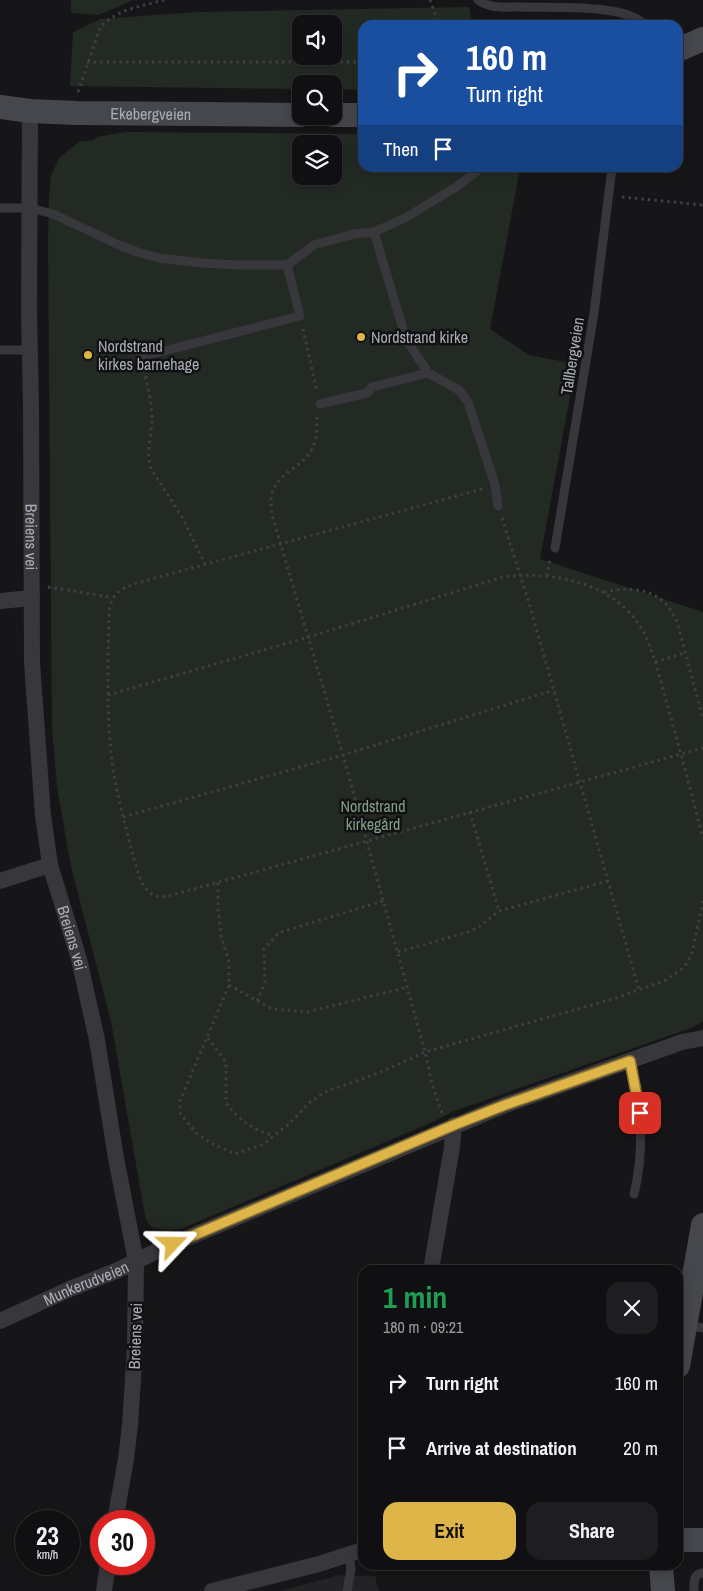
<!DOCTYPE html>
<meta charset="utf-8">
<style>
body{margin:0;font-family:"Archivo Narrow",sans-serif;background:#1e1e20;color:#f1f3f6;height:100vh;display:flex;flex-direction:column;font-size:19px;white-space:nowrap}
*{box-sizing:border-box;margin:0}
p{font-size:16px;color:#9c9d9f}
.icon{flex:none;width:28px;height:28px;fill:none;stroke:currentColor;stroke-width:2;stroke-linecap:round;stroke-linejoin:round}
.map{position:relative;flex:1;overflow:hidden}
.details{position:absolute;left:358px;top:1265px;width:325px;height:305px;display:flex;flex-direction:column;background:#101012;border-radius:15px;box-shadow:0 2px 12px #0003,0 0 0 1px #303032}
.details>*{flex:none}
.top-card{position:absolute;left:358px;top:20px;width:325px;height:152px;border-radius:15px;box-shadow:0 2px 12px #0003,0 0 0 1px #303032;background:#1a4fa0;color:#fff;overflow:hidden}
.controls{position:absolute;left:292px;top:15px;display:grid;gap:10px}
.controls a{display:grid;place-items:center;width:50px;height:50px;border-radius:10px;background:#101012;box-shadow:0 2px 12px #0003,0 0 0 1px #303032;font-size:25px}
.speed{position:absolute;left:15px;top:1510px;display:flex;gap:10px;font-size:25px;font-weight:700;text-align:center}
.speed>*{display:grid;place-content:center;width:65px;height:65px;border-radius:50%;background:#101012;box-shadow:0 2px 12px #0003,0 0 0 1px #303032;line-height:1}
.speed small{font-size:12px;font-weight:400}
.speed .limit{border:8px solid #d22;background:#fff;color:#111}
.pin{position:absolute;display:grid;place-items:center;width:42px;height:42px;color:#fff;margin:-21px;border-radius:10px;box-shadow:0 2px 8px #0006}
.me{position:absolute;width:55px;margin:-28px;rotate:67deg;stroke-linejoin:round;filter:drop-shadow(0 0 4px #0008)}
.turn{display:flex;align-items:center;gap:18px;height:105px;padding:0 25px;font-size:22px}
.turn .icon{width:65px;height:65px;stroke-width:2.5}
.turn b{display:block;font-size:35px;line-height:42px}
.then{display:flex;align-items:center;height:48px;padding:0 25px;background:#0003;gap:10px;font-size:19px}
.round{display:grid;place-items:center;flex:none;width:52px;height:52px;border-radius:15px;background:#1e1e20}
.head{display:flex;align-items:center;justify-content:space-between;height:85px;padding:0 25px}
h1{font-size:30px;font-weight:700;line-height:38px;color:#1e9e55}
.primary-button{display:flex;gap:10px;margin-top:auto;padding:10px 25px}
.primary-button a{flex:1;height:58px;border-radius:15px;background:#ddb549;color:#111;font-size:20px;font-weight:700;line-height:58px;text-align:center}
.primary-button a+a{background:#1e1e20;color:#f1f3f6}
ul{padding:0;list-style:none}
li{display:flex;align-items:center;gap:15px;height:65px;padding:0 25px}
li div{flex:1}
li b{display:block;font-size:19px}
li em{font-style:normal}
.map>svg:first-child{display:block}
</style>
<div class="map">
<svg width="703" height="1591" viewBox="0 0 703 1591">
<rect width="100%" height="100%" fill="#161618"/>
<!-- built -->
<polygon fill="#232225" points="340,1575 375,1576 379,1591 280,1591"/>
<!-- green -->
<g fill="#232a24" fill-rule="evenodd">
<polygon points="71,0 133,0 99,15 71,13"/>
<path d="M469,7L473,25H362V90L334,89V84H301V89L70,86L73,32L101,19L198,12ZM301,24H334V56H301Z"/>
<path d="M125,132L362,134V168H520L490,329L529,355L576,364L540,559L703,612V1021L691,1028L454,1111L435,1121L181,1229L166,1230L153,1228L148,1223L145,1216L111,1021L71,867L57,787L52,729L48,239L49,198L51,175L60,157L79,142L93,140L97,137ZM301,144H334V176H301Z"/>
</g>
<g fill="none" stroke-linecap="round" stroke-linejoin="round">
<!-- path -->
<g stroke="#3e3f43" stroke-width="3" stroke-dasharray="2.5 4" stroke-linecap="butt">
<polyline points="430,0 439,25"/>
<polyline points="87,62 362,62"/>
<path d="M78,92L100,28C114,10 142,6 164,0"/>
<polyline points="622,197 703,205"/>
<polyline points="303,329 317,391"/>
<path d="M144,370C148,387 152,404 152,421C151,437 146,454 151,469L182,517L205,564"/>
<path d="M317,417C317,429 317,443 309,454C306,459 300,463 295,467C275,481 268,490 272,515L343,755L425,1052L432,1084L442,1113"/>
<path d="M482,489L137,583C119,590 112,592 109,612C108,665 106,718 113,769C117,796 125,822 131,848C135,860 139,885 150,893C157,898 164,897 172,895L703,748"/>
<polyline points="502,518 529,603 639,990"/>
<polyline points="547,576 550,560"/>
<polyline points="48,587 104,596 112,598"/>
<path d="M604,592C634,585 665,590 677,622L703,719"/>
<polyline points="655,662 685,653"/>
<path d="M108,695L309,637L503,577C555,570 620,584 645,635C656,659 662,686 669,711C681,753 692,796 703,839"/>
<polyline points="470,812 499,911"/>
<polyline points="123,817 343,755 554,690"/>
<polyline points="218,883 218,908 221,936 229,962 229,985 180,1101 180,1113 197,1134 213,1144 235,1154 262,1145 288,1125 309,1103 325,1092 381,1072 425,1052 613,999 666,980 682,969 686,964 692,953 703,901"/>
<polyline points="398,952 468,932 479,927 499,911 608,881"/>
<polyline points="229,985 272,1009 307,1012 408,987"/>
<polyline points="257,1001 265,982 264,949 278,933 383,901"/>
<path d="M208,1038L226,1062V1103C242,1122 250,1128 274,1136"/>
</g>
<!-- lane -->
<g stroke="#38383c" stroke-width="9">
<path d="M478,0C490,9 505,7 519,7C549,8 625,3 645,25"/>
<polyline points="0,208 30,208 53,214 117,244 137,252 159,258 202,263 238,265 287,265 314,245 354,234 374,232 407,217 456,187 481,168"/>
<polyline points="374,232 406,339 428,373 459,390 468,402 495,485 498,506"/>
<polyline points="0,350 30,350"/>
<polyline points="140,357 300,316 287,265"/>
<polyline points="320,404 367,393 372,387 428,373"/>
<polyline points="555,548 594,313 612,168"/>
<path d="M630,1061C641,1104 645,1150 634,1194"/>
<polyline points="685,1325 703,1328"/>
<polyline points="347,1591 351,1569 349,1554"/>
<path d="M694,1591C694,1582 693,1574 703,1573"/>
</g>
<!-- street -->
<g stroke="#38383c" stroke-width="16">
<path id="s1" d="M30,111L29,311L31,407L32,663L43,815L50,865L79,959L97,1040L116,1158L136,1261L135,1347L130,1425L126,1459L115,1521"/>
<polyline points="0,601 32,598"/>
<polyline points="0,881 50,865"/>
<polyline points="431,1270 452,1147 454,1125"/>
<path id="s2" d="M0,1321L72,1288L116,1271L161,1249L505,1105L682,1042L703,1038"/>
<polyline points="104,1591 108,1564"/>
<polyline points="212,1591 319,1564 362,1550"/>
</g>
<!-- secondary -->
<g stroke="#46474c" stroke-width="24">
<polyline points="678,50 703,39"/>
<path id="s3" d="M0,107L30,111L77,113L301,115"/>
<polyline points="334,115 362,115"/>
<polyline points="678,1366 703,1225"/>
<polyline points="678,1540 703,1540"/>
<polyline points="661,1565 663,1591"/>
</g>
</g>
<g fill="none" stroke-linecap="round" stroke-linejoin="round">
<defs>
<polyline id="route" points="173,1244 454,1125 505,1105 630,1061 640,1113"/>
</defs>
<!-- route casing -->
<use href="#route" stroke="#90762f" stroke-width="12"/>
<!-- route -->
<use href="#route" stroke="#ddb549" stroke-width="9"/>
</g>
<!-- markers -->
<g fill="#ddb549" stroke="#111113" stroke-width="2">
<circle cx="361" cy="337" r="5"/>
<circle cx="88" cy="355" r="5"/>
</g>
<g text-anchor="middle" stroke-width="5" stroke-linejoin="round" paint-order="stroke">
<!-- street labels -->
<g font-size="16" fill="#aaadb6" stroke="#111113">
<text dy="6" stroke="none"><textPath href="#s3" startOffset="151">Ekebergveien</textPath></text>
<text transform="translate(572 356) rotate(-81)" y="6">Tallbergveien</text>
<text dy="6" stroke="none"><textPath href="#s1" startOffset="426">Breiens vei</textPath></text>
<text dy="6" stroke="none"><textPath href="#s1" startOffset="831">Breiens vei</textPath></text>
<text dy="6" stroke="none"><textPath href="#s2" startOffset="94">Munkerudveien</textPath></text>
<text transform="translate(135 1336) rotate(-88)" y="6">Breiens vei</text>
</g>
<!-- poi labels -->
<g font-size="16" fill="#aaadb6" stroke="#111113" text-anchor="start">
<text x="371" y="343">Nordstrand kirke</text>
<text x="98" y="352">Nordstrand<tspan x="98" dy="18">kirkes barnehage</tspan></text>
</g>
<!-- park labels -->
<g font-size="16" fill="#839f87" stroke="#111113">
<text x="373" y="812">Nordstrand<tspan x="373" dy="18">kirkegård</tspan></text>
</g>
</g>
</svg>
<div class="controls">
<a><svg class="icon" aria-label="sound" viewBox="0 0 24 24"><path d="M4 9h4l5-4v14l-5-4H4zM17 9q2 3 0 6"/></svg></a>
<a><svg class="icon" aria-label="search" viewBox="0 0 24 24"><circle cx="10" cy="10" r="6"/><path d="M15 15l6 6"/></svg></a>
<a><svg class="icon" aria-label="layers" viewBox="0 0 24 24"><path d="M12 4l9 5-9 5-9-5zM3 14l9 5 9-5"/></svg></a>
</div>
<div class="speed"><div>23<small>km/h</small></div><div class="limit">30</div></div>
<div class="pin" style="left:640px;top:1113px;background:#d93025"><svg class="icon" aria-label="arrive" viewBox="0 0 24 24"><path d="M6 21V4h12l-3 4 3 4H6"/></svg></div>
<svg class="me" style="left:173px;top:1244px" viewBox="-20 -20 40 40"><path d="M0-17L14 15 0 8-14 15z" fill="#ddb549" stroke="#fff" stroke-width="4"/></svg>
<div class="top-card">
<div class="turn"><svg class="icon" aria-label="right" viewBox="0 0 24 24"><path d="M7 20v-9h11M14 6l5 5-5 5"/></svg><div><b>160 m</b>Turn right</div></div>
<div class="then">Then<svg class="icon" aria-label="arrive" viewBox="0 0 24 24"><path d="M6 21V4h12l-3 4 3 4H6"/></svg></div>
</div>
<section class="details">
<div class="head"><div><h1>1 min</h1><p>180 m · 09:21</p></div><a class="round"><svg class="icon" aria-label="close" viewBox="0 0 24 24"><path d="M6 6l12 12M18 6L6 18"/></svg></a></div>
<ul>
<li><svg class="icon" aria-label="right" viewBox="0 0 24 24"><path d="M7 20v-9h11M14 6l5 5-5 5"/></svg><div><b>Turn right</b></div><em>160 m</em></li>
<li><svg class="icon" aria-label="arrive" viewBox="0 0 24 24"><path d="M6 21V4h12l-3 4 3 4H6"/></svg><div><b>Arrive at destination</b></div><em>20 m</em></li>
</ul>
<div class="primary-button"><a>Exit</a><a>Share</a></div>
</section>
</div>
